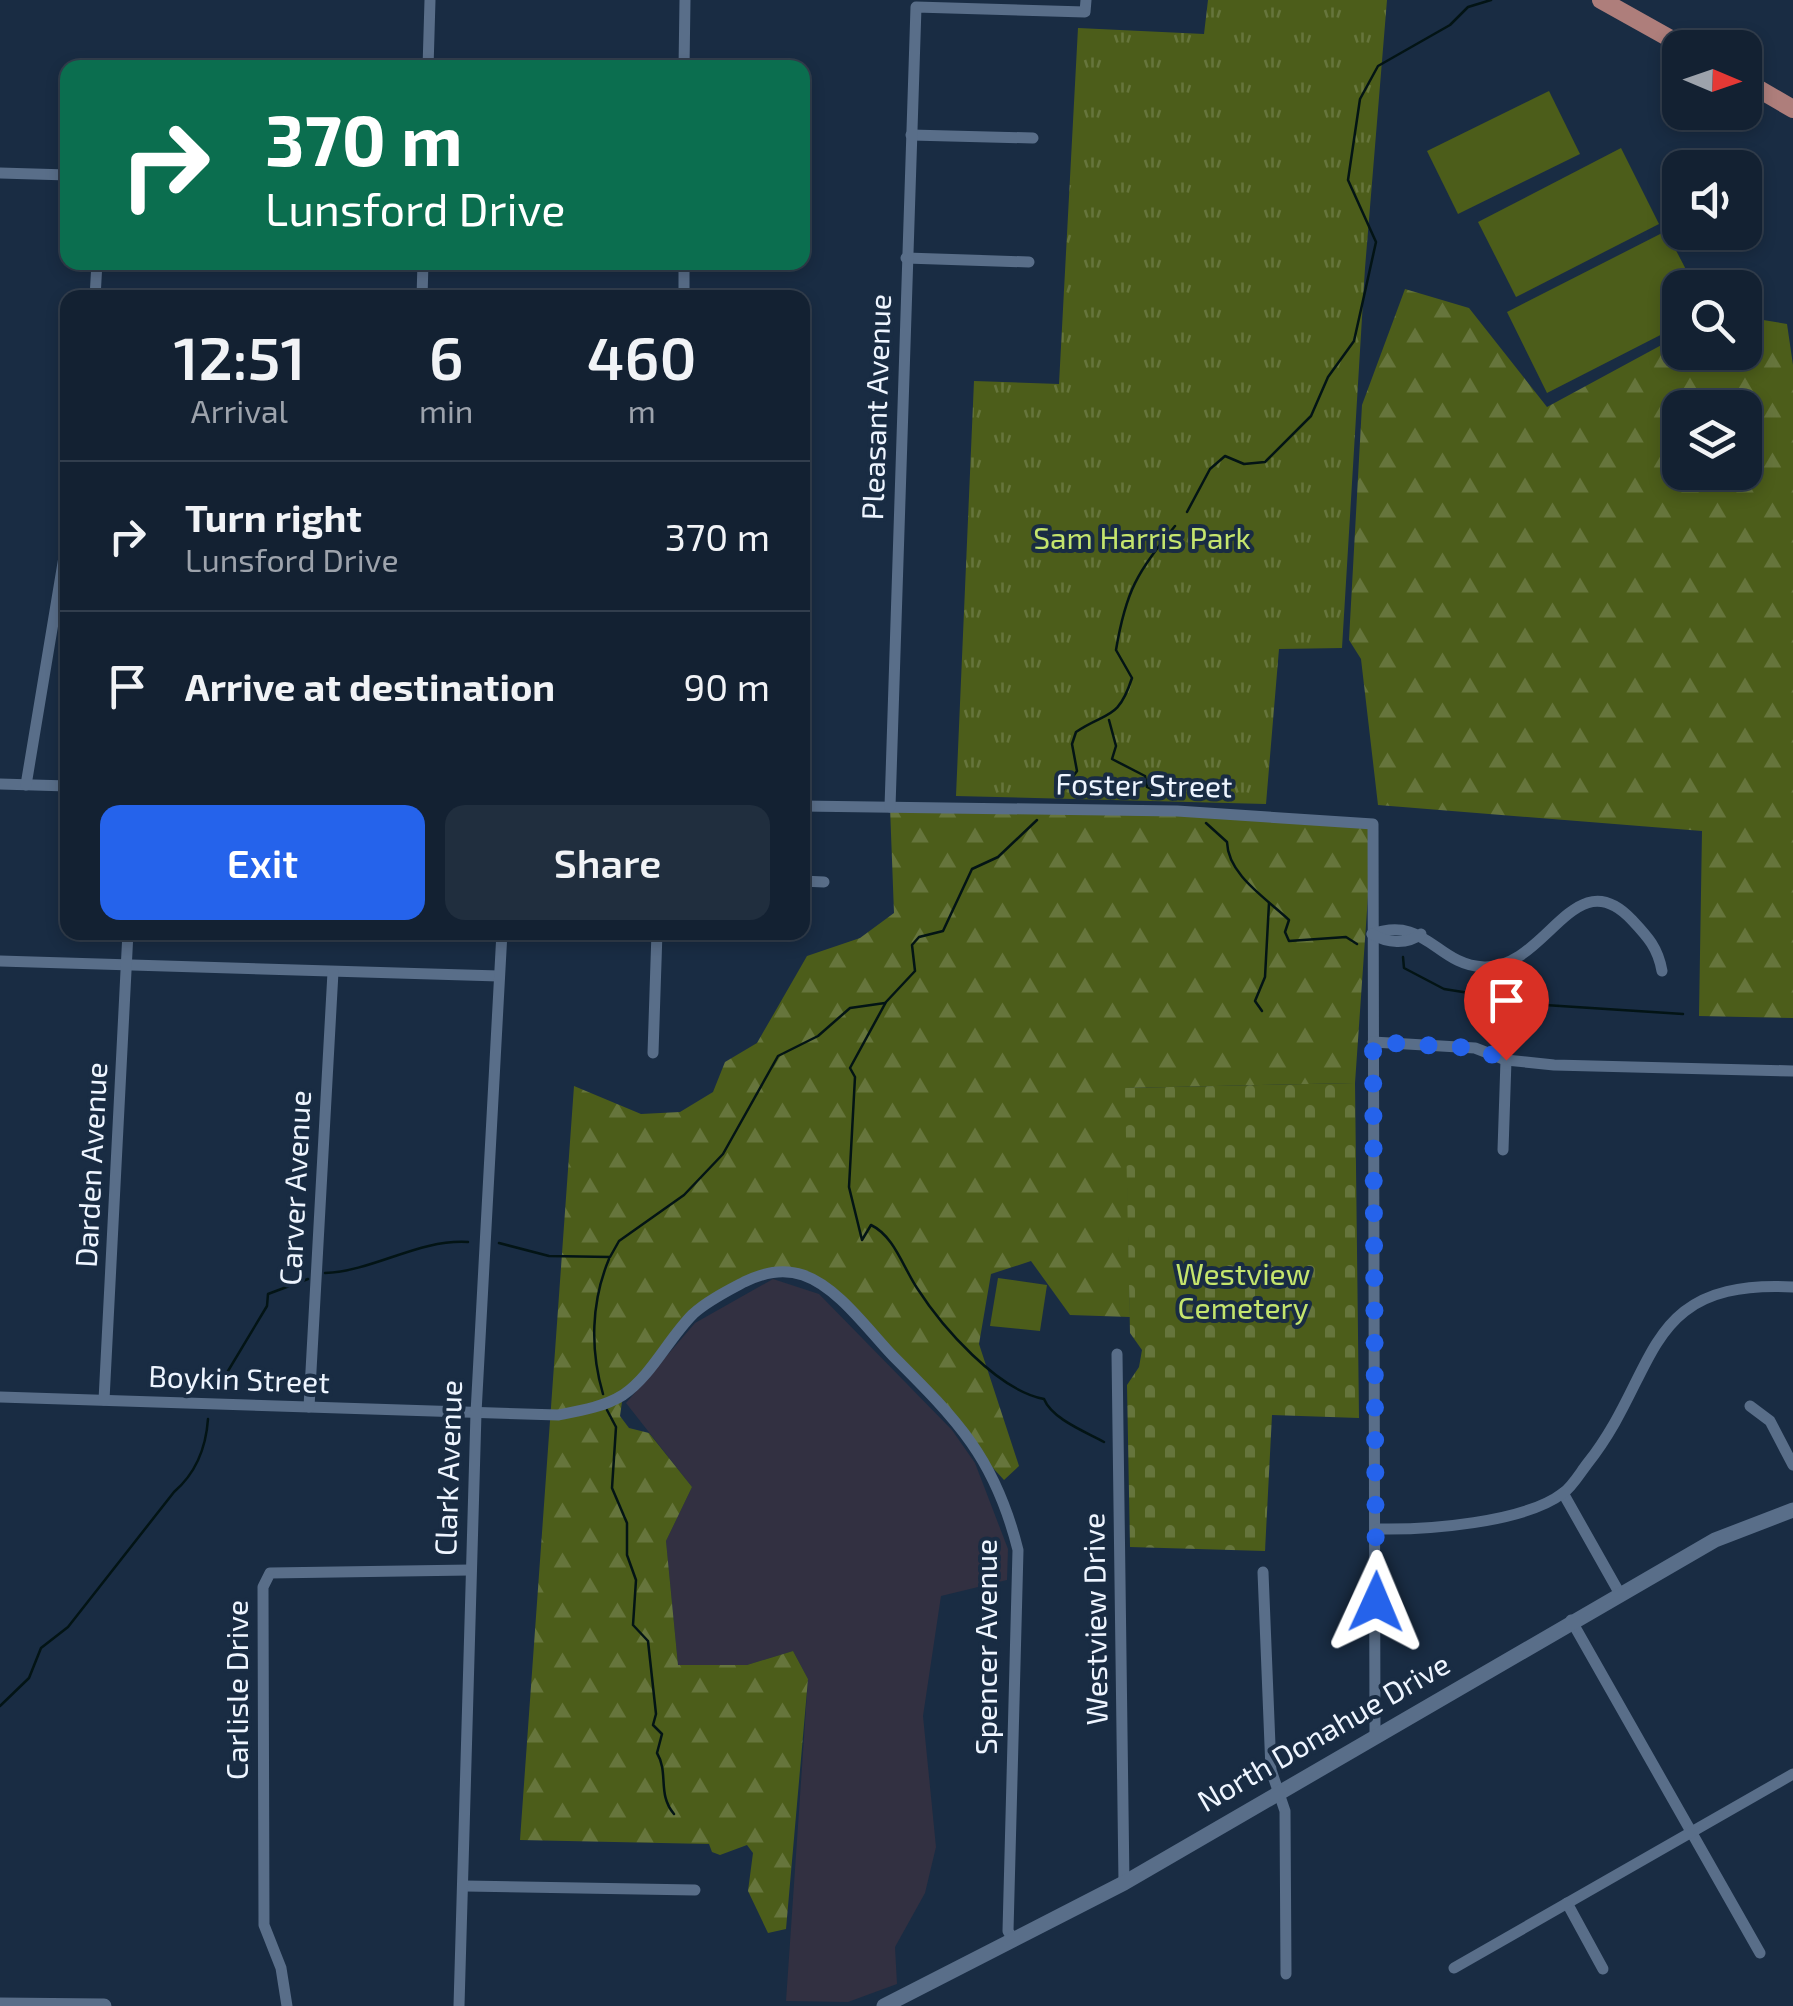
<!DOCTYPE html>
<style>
body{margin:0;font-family:"Exo 2",sans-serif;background:#202e3e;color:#f1f3f6;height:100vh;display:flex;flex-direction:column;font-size:38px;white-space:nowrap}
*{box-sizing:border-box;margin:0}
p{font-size:32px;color:#9da3ac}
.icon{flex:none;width:55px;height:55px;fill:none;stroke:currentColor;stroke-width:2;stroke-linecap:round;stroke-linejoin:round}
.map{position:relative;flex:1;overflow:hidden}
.side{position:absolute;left:60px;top:290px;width:750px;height:650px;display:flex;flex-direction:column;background:#132132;border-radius:20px;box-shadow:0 5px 15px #0003,0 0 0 2px #323e4d}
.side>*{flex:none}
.banner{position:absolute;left:60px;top:60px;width:750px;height:210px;border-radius:20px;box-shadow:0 5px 15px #0003,0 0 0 2px #323e4d;background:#0b6e4f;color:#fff;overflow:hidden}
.needle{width:65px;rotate:92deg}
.fabs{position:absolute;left:1662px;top:30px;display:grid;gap:20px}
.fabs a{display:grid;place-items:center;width:100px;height:100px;border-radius:20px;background:#132132;box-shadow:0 5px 15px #0003,0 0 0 2px #323e4d;font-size:50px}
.pin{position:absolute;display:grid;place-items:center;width:85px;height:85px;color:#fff;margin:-102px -42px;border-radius:50% 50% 50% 0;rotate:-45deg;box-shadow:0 0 10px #0007}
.pin .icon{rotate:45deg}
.me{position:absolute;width:110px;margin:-55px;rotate:1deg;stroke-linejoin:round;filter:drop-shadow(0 0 8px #0008)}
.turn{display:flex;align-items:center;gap:35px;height:210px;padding:0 40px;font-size:45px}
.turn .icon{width:130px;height:130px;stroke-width:2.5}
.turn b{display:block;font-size:70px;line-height:85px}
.eta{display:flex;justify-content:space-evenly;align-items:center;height:170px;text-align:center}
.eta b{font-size:60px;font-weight:600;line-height:70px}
.action{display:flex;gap:20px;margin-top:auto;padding:20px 40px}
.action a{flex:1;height:115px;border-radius:20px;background:#2563eb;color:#fff;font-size:40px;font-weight:600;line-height:115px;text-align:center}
.action a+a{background:#202e3e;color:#f1f3f6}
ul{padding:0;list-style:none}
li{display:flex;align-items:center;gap:30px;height:150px;padding:0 40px;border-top:2px solid #323e4d}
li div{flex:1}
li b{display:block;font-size:38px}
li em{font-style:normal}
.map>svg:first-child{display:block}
</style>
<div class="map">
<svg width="1793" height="2006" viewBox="0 0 1793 2006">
<defs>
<pattern id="grass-tufts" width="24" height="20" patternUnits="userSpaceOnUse" patternTransform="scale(2.5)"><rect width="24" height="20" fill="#4c5d1a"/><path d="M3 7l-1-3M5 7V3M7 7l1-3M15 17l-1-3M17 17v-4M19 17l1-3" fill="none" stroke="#66753c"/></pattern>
<pattern id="forest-firs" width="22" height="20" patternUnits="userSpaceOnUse" patternTransform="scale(2.5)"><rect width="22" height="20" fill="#4c5d1a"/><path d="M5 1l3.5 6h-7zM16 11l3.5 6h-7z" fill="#66753c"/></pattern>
<pattern id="cemetery-stones" width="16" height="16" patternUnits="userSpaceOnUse" patternTransform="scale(2.5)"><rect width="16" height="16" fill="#4c5d1a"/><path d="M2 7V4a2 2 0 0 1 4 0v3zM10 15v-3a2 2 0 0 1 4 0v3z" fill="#66753c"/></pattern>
</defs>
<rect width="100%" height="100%" fill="#192c43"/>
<!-- education -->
<polygon fill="#323041" points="773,1279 819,1294 952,1430 975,1463 1008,1549 1007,1580 941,1596 923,1716 936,1847 925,1893 895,1947 897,1984 848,2002 786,2001 808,1679 793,1651 747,1665 678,1665 666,1541 692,1487 626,1403 695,1323"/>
<!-- grass -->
<polygon fill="url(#grass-tufts)" points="1208,0 1387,0 1365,268 1342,648 1279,649 1266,804 956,796 974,381 1059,384 1078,28 1204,34"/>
<!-- forest -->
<g fill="url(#forest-firs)" fill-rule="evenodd">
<path d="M1405,289L1469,308L1547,407L1680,335V352H1745V317L1787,324L1793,365V1018L1699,1016L1702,831L1378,805L1361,659L1349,640L1362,405ZM1680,408H1745V472H1680Z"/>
<polygon points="890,807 1003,808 1373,824 1355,1083 1126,1088 1130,1317 1070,1315 1031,1261 991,1274 979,1344 1019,1466 1004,1480 834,1295 804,1275 769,1272 694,1312 623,1395 620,1416 629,1428 649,1433 692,1487 666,1541 678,1665 747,1665 793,1651 808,1679 786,1929 768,1933 748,1891 753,1853 747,1845 720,1855 712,1852 709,1844 520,1840 574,1086 641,1114 680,1112 713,1092 725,1062 757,1043 807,956 860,938 894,913"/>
</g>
<!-- cemetery -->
<polygon fill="url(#cemetery-stones)" points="1355,1083 1359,1418 1272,1415 1265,1551 1130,1547 1127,1385 1139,1367 1142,1350 1130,1333 1125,1088"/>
<!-- garden -->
<g fill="#4c5d1a">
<polygon points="1549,91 1580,154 1458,214 1427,151"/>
<polygon points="1621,148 1659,224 1516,297 1478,222"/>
<polygon points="1666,231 1695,287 1680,288 1680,325 1547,393 1507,312"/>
<polygon points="998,1278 1047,1285 1040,1331 990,1326"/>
</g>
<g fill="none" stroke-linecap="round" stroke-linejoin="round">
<!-- stream -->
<g stroke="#031415" stroke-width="2.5">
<polyline points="1187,512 1210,469 1225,456 1244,464 1265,462 1311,416 1328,377 1354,341 1376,242 1348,180 1360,99 1378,66 1450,25 1468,7 1491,0"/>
<polyline points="1109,720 1116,746 1112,759 1145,776 1147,787 1164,796"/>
<path d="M1061,793L1077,771L1072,744L1076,732C1107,711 1118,721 1132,678L1116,650C1126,590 1137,573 1175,526"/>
<path d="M1037,820L998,857L972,869L943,931L919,937L912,945L915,971L886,1002L850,1068L855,1077L849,1187L862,1240L871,1225C894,1236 903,1267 917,1288C942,1327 997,1390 1044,1399C1052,1419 1086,1432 1104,1442"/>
<path d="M1206,823L1227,842C1228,875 1266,898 1289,920L1285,932L1289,941L1346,937L1357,944"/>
<polyline points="1403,957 1404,968 1444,989 1545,1005 1683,1014"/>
<polyline points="1262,1011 1255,1001 1265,977 1269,903"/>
<polyline points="499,1243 549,1256 610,1257 619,1241 684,1195 723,1154 778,1056 818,1036 850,1008 885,1003"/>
<path d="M325,1273C374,1271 418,1239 468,1242"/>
<polyline points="216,1391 267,1306 268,1294 308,1279"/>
<path d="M603,1394C590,1350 591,1302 609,1259"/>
<path d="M607,1410L616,1427L612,1488L627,1523V1555L636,1580L633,1625L648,1641L656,1714L653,1725L662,1734L657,1753C669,1773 657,1794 674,1814"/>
<path d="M0,1706L29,1678L41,1648L68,1627L174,1492C196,1473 206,1448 208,1419"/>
</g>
<!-- street -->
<g stroke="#596e89" stroke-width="11">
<polyline points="428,68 430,0"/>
<polyline points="684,68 685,0"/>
<polyline points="911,135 1033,138"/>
<polyline points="0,173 68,175"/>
<polyline points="906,258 1029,262"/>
<polyline points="95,298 97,262"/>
<polyline points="422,298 423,262"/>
<polyline points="684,298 684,262"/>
<polyline points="0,784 68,786"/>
<polyline points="26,785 68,533"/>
<polyline points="802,806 1177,811 1373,824 1375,1736"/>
<polyline points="890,807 916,7 1085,12 1086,0"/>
<polyline points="802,881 824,882"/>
<path d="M1372,934C1426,915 1436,965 1484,967C1547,969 1574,858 1632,920C1648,937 1658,948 1662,971"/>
<path d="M1372,934C1387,943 1407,945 1421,934"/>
<polyline points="0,961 499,976"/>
<polyline points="1373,1042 1475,1048 1506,1060 1554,1065 1793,1071"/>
<polyline points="653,1053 657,932"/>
<polyline points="1503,1150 1506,1060"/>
<polyline points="1117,1354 1124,1883"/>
<path d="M0,1397L558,1415C579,1411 604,1407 623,1395C652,1375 668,1339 693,1314C707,1301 727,1291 744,1282C763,1273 782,1268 803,1275C838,1287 868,1330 893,1356C958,1421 995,1458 1018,1550L1008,1931L1013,1939"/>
<polyline points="104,1400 128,932"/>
<polyline points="1750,1406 1770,1421 1793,1465"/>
<polyline points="309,1407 333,972"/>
<polyline points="1563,1493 1620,1594"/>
<path d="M1378,1529C1426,1530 1524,1523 1563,1493C1572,1487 1580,1473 1587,1464C1661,1371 1640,1279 1793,1287"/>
<polyline points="1263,1572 1271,1770 1285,1811 1286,1974"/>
<polyline points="1571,1620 1760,1953"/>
<polyline points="465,1886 695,1890"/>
<polyline points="1567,1903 1603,1969"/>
<polyline points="1454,1968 1793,1774"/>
<polyline points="287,2006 281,1968 264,1925 263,1587 270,1573 470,1570"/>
<polyline points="459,2006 476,1413 502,932"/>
</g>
<!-- secondary -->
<g stroke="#596e89" stroke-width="15">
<polyline points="0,2005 104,2006"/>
<polyline points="884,2006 1124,1883 1715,1540 1793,1510"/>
</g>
<!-- primary -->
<g stroke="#ae7e7b" stroke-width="18">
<polyline points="1601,0 1687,48"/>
<polyline points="1745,81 1793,109"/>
</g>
</g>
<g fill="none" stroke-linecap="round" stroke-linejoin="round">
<!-- route -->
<polyline stroke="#2563eb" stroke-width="18" stroke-dasharray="0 32.4" points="1376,1602 1373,1042 1475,1048 1506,1060"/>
</g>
<g text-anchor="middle" stroke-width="8" stroke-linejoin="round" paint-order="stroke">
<!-- street labels -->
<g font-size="30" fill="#eef5ff" stroke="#192c43">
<text transform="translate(877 407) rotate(-88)" y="10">Pleasant Avenue</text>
<text transform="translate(1144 786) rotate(1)" y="10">Foster Street</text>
<text transform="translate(92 1165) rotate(-87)" y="10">Darden Avenue</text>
<text transform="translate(296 1188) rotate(-87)" y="10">Carver Avenue</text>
<text transform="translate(239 1380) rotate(2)" y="10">Boykin Street</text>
<text transform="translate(449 1468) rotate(-88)" y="10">Clark Avenue</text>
<text transform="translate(1096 1619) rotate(-91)" y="10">Westview Drive</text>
<text transform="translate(987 1647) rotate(-90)" y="10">Spencer Avenue</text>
<text transform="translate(238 1690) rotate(-90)" y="10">Carlisle Drive</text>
<text transform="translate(1324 1733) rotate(-30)" y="10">North Donahue Drive</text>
</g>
<!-- park labels -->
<g font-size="30" fill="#c5e56d" stroke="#192c43">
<text x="1142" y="549">Sam Harris Park</text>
<text x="1243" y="1285">Westview<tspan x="1243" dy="34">Cemetery</tspan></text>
</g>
</g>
</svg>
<div class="fabs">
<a><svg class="needle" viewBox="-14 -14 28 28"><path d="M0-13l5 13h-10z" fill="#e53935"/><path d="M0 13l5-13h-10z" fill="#9da3ac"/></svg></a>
<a><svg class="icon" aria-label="sound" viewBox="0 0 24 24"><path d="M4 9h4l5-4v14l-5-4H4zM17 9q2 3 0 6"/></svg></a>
<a><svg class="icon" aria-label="search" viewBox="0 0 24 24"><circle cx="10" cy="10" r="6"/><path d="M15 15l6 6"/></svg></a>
<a><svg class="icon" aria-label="layers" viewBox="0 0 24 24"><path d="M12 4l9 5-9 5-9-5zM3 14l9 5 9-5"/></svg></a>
</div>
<div class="pin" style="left:1506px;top:1060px;background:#d93025"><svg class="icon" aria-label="arrive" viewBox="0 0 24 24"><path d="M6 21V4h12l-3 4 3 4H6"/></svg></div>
<svg class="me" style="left:1376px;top:1602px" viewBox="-20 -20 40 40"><path d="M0-17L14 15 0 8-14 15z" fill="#2563eb" stroke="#fff" stroke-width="4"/></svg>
<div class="banner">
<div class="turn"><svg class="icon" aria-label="right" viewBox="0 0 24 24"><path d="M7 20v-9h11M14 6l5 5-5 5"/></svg><div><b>370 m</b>Lunsford Drive</div></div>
</div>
<section class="side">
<div class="eta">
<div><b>12:51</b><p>Arrival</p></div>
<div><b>6</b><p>min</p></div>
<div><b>460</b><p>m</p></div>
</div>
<ul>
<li><svg class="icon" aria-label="right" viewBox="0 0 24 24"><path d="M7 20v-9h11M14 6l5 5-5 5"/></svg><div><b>Turn right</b><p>Lunsford Drive</p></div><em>370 m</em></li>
<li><svg class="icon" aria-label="arrive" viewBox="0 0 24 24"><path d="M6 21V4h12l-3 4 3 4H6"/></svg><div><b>Arrive at destination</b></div><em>90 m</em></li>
</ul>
<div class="action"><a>Exit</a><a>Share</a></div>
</section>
</div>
